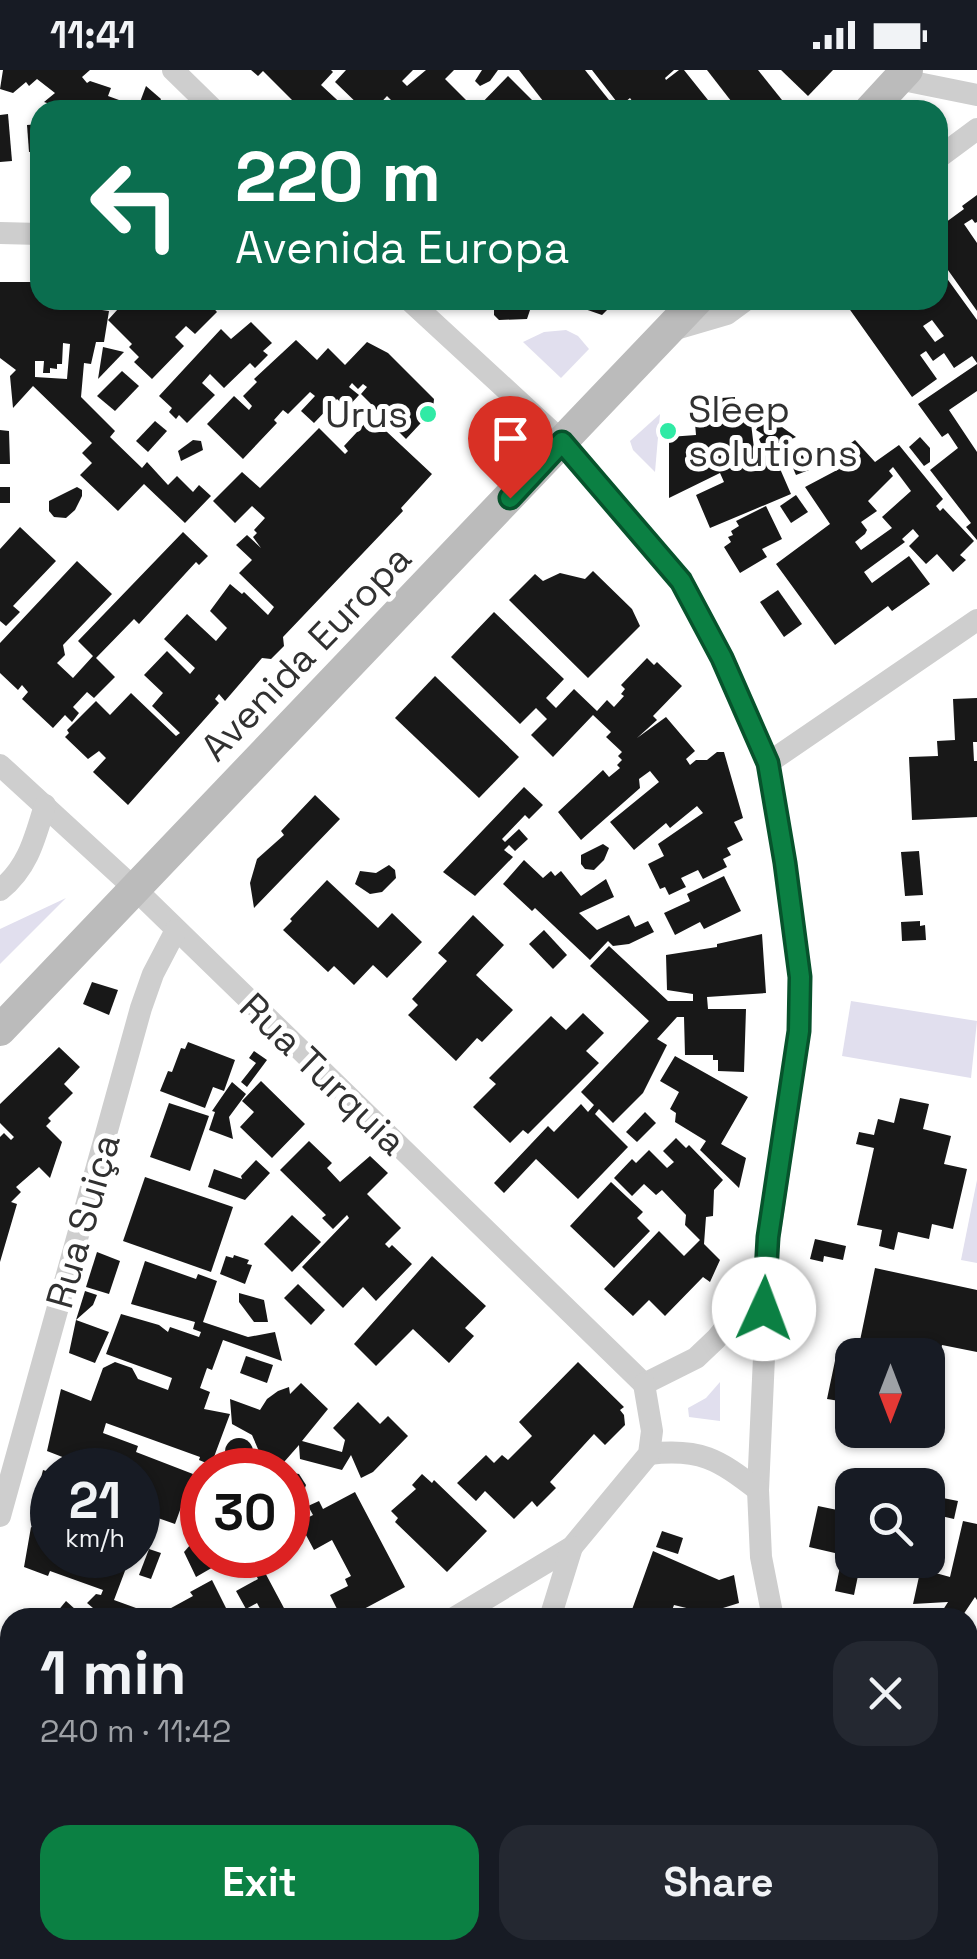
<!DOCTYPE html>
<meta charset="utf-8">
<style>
body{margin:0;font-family:"Space Grotesk",sans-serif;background:#242831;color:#f1f3f6;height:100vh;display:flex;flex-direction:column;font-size:38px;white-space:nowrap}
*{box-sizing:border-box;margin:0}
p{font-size:32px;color:#9ea1a6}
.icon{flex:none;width:55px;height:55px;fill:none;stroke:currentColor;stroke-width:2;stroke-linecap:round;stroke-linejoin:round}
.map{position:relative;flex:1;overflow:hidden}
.panel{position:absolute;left:0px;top:1538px;width:978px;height:352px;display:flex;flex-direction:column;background:#171b24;border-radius:30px 30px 0 0;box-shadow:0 2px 8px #0004}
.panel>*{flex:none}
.guide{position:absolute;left:30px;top:30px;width:918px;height:210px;border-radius:30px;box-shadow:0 2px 8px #0004;background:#0b6e4f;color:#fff;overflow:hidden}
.needle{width:65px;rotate:180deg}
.controls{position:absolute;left:835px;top:1268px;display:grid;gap:20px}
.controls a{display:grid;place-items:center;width:110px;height:110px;border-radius:20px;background:#171b24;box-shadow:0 2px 8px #0004;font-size:50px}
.speed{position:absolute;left:30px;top:1378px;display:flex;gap:20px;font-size:50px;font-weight:700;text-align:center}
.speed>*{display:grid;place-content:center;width:130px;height:130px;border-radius:50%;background:#171b24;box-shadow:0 2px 8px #0004;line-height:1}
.speed small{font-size:25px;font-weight:400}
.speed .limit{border:15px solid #d22;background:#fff;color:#111}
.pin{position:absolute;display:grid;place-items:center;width:85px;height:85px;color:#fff;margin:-102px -42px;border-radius:50% 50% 50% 0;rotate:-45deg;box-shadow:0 0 10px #0007}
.pin .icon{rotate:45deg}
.me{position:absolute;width:110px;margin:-55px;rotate:2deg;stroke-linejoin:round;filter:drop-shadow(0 0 8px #0008)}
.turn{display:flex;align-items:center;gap:35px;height:210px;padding:0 40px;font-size:45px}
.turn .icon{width:130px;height:130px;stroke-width:2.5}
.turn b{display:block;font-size:70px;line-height:85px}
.round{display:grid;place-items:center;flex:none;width:105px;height:105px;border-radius:30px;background:#242831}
.headline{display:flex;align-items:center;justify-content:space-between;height:170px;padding:0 40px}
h1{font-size:60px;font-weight:600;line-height:75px}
.primary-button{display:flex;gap:20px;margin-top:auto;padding:20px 40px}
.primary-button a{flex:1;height:115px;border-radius:30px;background:#0b8043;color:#fff;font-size:40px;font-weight:600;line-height:115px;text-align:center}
.primary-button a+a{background:#242831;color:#f1f3f6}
.status{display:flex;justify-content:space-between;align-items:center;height:70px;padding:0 50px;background:#171b24;direction:ltr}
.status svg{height:28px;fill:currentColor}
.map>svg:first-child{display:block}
</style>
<div class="status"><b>11:41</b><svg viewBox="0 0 49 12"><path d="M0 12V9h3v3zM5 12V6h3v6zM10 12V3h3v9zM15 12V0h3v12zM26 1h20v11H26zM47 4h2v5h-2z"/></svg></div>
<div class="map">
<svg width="977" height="1889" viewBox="0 0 977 1889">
<rect width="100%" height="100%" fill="#fff"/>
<!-- green -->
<g fill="#e1dfee">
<polygon points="566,260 578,266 589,279 561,308 523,272 544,262"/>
<polygon points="660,344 655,402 633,380 630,371"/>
<polygon points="66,828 0,894 0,859"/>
<polygon points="851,931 977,951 971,1008 842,986"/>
<polygon points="977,1110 977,1193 961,1190"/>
<polygon points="720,1312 720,1351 689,1347 688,1338 706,1328"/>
</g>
<!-- building -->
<g fill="#181818" fill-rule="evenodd">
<polygon points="3,0 90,0 82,7 87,13 90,11 111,18 108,26 130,34 128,40 59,40 59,37 44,32 55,23 37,9 29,16 26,12 13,23 0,19"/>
<polygon points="251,0 331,0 333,2 321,15 348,40 300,38 263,1 258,6"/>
<polygon points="346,0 413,0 402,11 407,16 426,0 454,0 445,9 472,36 467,40 384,40 392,31 387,26 374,40 364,40 335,12"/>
<polygon points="482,0 498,0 490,11 480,16 475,11"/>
<polygon points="519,0 585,0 617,40 550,40"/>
<polygon points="592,0 674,0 665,8 666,10 679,0 684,0 716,40 628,40 635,35 630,28 620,36"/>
<polygon points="707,0 758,0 790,40 738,40"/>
<polygon points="781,0 833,0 808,26"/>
<polygon points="508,6 538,36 534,40 475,40"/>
<polygon points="146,16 161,29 156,40 137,40"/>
<polygon points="8,44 12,91 0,92 0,45"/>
<polygon points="40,54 40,81 29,82 27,55"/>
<polygon points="977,125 977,152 975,153 972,149 964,154 977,173 977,241 938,186 938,158 964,139 962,136"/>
<path d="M938,196L977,250V293L972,286L954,298L944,283L933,291L926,281L920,285L937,309L912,327L843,230H938ZM932,250L944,266L935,272L923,256Z"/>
<path d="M0,212H40V230H104L102,240L109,241L104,272H96L91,294L84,293L81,327L115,361L110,367L142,398L147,392L168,415L177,406L193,422L199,415L211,426L185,453L144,414L118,441L80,405L92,393L82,383L92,373L33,316L13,338L10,306L16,300L0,288ZM63,273L70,274L67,309L35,307V291H44L43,303H50V298L57,299V294H62Z"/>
<polygon points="116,230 159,230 167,238 174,230 184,230 188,234 194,230 202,238 208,232 217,242 195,264 186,256 175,267 184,276 152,309 134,292 139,287 129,277 132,274 108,250 118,239 112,234"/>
<polygon points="494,230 538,230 531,237 527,249 499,250 494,245"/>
<polygon points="563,230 617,230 602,245 579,237 561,236"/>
<polygon points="251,252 272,273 263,281 268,285 255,298 250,293 224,318 210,304 202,313 215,325 187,353 179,345 176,349 169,342 172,338 159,326 221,259 231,269"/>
<polygon points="296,270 317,290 328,278 345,295 367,272 388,283 434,329 433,340 406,369 361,324 367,317 363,314 358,319 352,313 349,317 359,325 347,338 337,329 314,353 301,341 315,326 310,322 288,344 283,340 274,350 277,353 243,389 207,354 234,326 249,340 252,336 243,326 257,312 254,309"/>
<polygon points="103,277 124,282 98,309"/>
<polygon points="977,294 977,321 949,340 977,382 977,470 966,457 971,453 930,400 958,378 948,363 942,367 918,334"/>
<polygon points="122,301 139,316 115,341 97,326"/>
<polygon points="735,327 735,335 749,336 755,387 765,382 759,369 764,365 756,360 765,345 796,367 765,382 768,388 774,385 791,424 710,458 696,425 724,412 720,403 669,428 669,367 696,365 693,330"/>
<polygon points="371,347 432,404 401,438 403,441 283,567 284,576 271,589 262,588 225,631 219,624 215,629 219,633 128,735 93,702 106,688 99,681 88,689 65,667 69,663 67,660 96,631 110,645 131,623 176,666 180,663 152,636 163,623 144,605 167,581 190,604 195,598 164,569 187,544 216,571 227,558 210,541 230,514 242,524 244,522 268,545 274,537 239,503 252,490 236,475 247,465 261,478 253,467 257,463 254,460 265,448 252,436 235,453 213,431 242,402 260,418 319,358 345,384 348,381 344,376"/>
<polygon points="155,351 167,361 148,382 136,371"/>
<polygon points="0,360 9,361 10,394 0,394"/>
<polygon points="920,367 930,378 930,392 924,396 909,377"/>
<polygon points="193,370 201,371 203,380 181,391 178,381"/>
<path d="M855,370L875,392L899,375L943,429L936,436L940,441L943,438L974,471L960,485L966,490L953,502L937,484L926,494L909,476L919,466L913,459L902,469L905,472L864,502L872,513L909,486L930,514L892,541L888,536L835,575L776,494L830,454L805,417L839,399L830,389ZM893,397L911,421L882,447L892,458L861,480L855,472L865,464L867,460L861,452L877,441L868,431L893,406L889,401Z"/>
<polygon points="800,379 809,400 796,405 787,384"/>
<rect x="0" y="417" width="10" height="16"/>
<polygon points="77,417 82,420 82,426 75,440 66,448 54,447 49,441 49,431"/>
<polygon points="796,425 808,442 791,453 780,436"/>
<polygon points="766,436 782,469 762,479 767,487 740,503 724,477 731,472 728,467 733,465 731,461 739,456 736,451"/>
<polygon points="20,457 56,491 13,536 20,542 6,556 0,551 0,479"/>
<polygon points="183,462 208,486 199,495 196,492 139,554 134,549 96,588 115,607 94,628 87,622 73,637 79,643 72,652 65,645 53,658 22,629 28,622 22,615 18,620 0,603 0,573 77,491 112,524 63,575 65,585 57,593 73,608 93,586 78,571"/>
<polygon points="593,501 632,539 640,556 588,608 509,530 535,504 543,511 560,503 585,509"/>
<polygon points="778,520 802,554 784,567 760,532"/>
<polygon points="494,542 564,609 546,628 556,638 574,619 597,641 607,630 614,637 624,626 621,624 625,619 621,615 647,588 654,595 657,592 682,616 653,646 657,650 637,668 666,647 695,681 686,689 690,695 696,690 707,690 717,682 724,682 743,748 734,752 743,770 727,778 731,785 723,789 727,797 703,809 698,800 681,808 686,817 669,825 665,817 660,819 648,794 664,786 658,774 703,743 697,736 670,758 666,753 634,780 610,752 659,712 650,701 639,709 640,718 581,770 558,742 603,700 609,707 620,698 617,695 622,690 618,686 622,682 606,667 611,662 593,645 553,687 531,665 547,649 536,638 520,654 451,587"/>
<polygon points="435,606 519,687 479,728 395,648"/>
<polygon points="977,628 977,672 973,672 974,691 977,691 977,747 912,750 909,687 938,686 937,671 955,670 953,629"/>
<polygon points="524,717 543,735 529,749 525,745 502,769 505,772 519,759 528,769 515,781 509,775 504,780 513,787 475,826 443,802"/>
<polygon points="315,725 340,749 254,838 250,813 257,789 284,765 281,761"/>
<polygon points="603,774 609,778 604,790 594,800 585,799 581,794 581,785"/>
<polygon points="919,781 923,825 905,826 901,782"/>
<polygon points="524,790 543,808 551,801 555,806 561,801 581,826 606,809 614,827 579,843 597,860 629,845 635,857 648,851 654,862 629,874 613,876 608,871 590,890 535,838 532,841 503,814"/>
<polygon points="389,795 395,800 396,808 382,822 370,824 355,814 360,801 376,803"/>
<polygon points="724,806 741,841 704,859 700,852 675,865 664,843 690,831 687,824"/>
<polygon points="327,810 378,858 392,843 422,872 387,908 373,895 354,915 334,896 328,902 283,860 292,851 290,849"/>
<polygon points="473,845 504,875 476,905 513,940 482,972 477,968 456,991 408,945 418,935 412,929 447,891 438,883"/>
<polygon points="920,851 920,856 925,855 926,870 902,871 901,852"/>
<polygon points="544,860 567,885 553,899 529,874"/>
<polygon points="762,864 766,923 707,927 708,939 746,939 744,1002 718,1001 718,990 713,990 713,985 685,985 684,947 677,947 657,969 667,975 643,1023 613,1053 599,1039 595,1044 628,1077 578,1129 536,1089 504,1123 494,1113 548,1056 554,1062 581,1034 588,1042 594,1035 581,1022 649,951 590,896 609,876 668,931 693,931 693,924 667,920 666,885 717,877 717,874"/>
<polygon points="92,912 118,920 109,945 83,934"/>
<polygon points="583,943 604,963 586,981 599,993 528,1064 523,1060 510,1073 473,1037 496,1014 489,1008 551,946 566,960"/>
<polygon points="188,972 235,990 224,1021 213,1017 205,1038 160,1021 168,1001 172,1002 181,978 185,979"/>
<polygon points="59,977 80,997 64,1014 73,1023 48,1048 51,1051 46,1056 62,1072 50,1108 39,1097 16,1117 21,1122 11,1132 17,1134 0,1192 0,1067 4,1063 11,1070 14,1067 0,1053 0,1034"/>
<polygon points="254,981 267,990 247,1017 241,1012 256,993 249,988"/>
<polygon points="675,986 748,1027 721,1074 746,1088 739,1118 700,1080 706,1071 675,1052 676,1043 670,1039 679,1022 660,1011"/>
<polygon points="261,1011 305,1054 272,1088 240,1057 254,1042 242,1031"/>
<polygon points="232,1012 246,1024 229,1047 233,1069 209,1060 215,1042 212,1041"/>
<polygon points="900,1028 929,1034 923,1059 951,1066 944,1094 967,1099 953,1159 932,1154 929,1169 898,1162 894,1180 879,1176 882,1160 857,1155 874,1078 856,1074 859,1062 874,1065 878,1049 894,1053"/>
<polygon points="169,1033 209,1046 190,1101 150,1087"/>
<polygon points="645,1042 656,1053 637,1072 626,1062"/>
<polygon points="676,1068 686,1078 689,1075 723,1110 714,1120 713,1146 706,1147 704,1174 720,1190 710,1212 703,1207 665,1246 649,1230 633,1246 604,1219 659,1161 684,1186 700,1170 685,1155 686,1145 662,1120 656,1125 644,1114 632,1126 614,1108 632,1089 636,1093 649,1080 667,1098 674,1092 663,1081"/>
<polygon points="309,1071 332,1093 327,1098 340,1112 370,1086 388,1103 367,1124 401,1158 385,1174 389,1178 392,1175 412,1194 376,1231 363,1217 343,1238 302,1197 349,1148 347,1145 333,1159 322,1148 326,1145 280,1100"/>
<polygon points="256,1090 270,1103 245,1130 208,1117 214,1099 242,1109 241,1106"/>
<polygon points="145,1107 233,1137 211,1202 123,1171"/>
<polygon points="611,1112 643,1142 637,1148 650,1161 614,1198 570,1156"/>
<polygon points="292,1145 321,1172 292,1202 264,1174"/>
<polygon points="815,1169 846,1176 843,1190 824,1186 823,1192 810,1189"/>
<polygon points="97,1182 120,1191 109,1224 86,1217"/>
<polygon points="234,1185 249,1190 247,1194 252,1195 245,1214 220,1204 226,1186 233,1188"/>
<polygon points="432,1186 486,1236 465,1258 474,1266 449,1293 413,1259 376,1296 354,1274"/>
<polygon points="145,1191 196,1209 198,1204 217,1211 203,1252 248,1267 275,1262 282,1291 223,1270 212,1300 207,1298 200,1318 210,1322 204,1339 230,1344 211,1395 199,1390 200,1387 106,1353 103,1363 138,1376 136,1382 193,1404 175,1454 138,1441 138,1400 81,1400 83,1395 47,1381 61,1319 91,1331 103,1298 115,1292 132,1298 138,1309 168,1320 172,1308 106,1284 121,1244 159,1255 168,1262 170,1257 199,1267 201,1262 193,1259 195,1252 131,1234"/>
<polygon points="875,1198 977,1220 977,1282 942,1275 929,1333 928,1285 857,1285"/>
<polygon points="298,1214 325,1240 311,1255 284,1228"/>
<polygon points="85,1221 97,1225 93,1235 76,1250 109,1262 95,1293 69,1283 76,1250"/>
<polygon points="239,1223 264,1230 268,1252 254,1252 239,1232"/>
<polygon points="246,1286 273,1295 267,1313 240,1303"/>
<polygon points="836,1286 852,1290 852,1343 844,1341 846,1332 827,1329"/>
<polygon points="578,1292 624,1337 620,1340 624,1345 625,1355 605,1375 594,1364 550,1412 556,1418 537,1437 532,1431 514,1449 485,1421 476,1431 457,1413 486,1385 494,1393 502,1385 508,1390 532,1366 519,1352"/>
<polygon points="301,1313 328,1339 302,1371 342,1382 345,1370 333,1358 358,1332 380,1354 388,1346 408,1366 373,1402 361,1408 351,1385 342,1400 300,1389 299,1375 277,1400 267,1400 252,1365 232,1354 230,1329 260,1340 267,1329 278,1321 289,1317 290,1324"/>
<circle cx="239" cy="1382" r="14"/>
<polygon points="43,1400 52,1403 52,1421 39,1416"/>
<polygon points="288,1402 299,1404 306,1415 302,1427 293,1431 288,1431"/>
<polygon points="422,1404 432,1413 434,1410 487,1461 447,1502 395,1452 398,1448 391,1441 416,1419 412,1415"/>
<polygon points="355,1422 405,1517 347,1548 326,1548 338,1541 330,1525 348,1516 345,1509 351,1506 332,1470 314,1480 299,1452 313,1445 308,1436 319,1431 323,1439"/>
<polygon points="928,1425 958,1431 954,1449 928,1443"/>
<polygon points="818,1436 852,1443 852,1487 809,1477"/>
<polygon points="189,1442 202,1447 202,1462 184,1456"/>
<polygon points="963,1451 977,1454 977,1530 975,1527 961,1548 945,1548 941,1543 948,1532 913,1534 920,1502 873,1492 928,1490 928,1460 941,1463 932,1502 950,1507"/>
<polygon points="31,1457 52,1464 52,1485 131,1485 114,1530 147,1542 150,1548 105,1548 87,1533 96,1524 101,1525 103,1520 50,1501 48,1506 24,1497"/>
<polygon points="662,1461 683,1468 678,1484 656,1477"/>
<polygon points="191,1474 202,1478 202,1485 209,1485 215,1496 196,1507 184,1482"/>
<polygon points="149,1479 161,1483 151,1509 139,1505"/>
<polygon points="653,1481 719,1510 734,1505 739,1533 707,1543 674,1535 669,1548 629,1548"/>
<polygon points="842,1487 861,1491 854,1525 835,1521"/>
<polygon points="261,1495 285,1540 286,1548 265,1548 257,1533 246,1539 236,1521 258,1509 253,1500"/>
<polygon points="212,1510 231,1548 164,1548 162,1543 193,1526 190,1522"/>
<polygon points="66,1531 85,1548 52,1548"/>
<polygon points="968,1598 977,1610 977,1626 968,1631"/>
<polygon points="977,1693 977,1727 973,1729 977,1735 977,1775 968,1780 968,1699"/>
<polygon points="977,1793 977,1853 972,1840 968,1841 968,1796"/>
<polygon points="157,1880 264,1880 270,1889 164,1889"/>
<polygon points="325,1880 355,1881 355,1889 325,1889"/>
<rect x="414" y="1880" width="18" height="9"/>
<polygon points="625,1880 666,1880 667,1889 580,1889 580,1885"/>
<polygon points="675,1880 693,1880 695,1889 676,1889"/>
<polygon points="733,1880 847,1880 849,1884 837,1889 737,1889"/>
</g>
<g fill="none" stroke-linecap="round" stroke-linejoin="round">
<!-- minor -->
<g stroke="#cecece" stroke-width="22">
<polyline points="173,0 214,40"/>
<polyline points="898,9 977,25"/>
<polyline points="938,88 977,59"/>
<polyline points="0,163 40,164"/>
<polyline points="409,230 563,372 681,511 721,588 768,693 785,793 800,907 799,961 763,1213 765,1265 758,1420 761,1487 773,1548"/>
<polyline points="669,261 727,244 746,230"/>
<polyline points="768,693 977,550"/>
<polyline points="0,695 134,818 644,1314"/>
<path d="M0,820C28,798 35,768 45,735"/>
<polyline points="644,1314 696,1288 716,1269 763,1213"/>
<path d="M649,1384C700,1378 718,1389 758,1420"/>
<polyline points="0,1446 141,938 153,904 176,860"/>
<polyline points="454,1548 572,1477 649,1384 652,1361 644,1314"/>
<polyline points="550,1548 572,1477"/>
<polyline points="968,1663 977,1658"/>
<path d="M0,1732C12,1749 11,1767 0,1784"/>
<polyline points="915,1880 919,1889"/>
<polyline points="514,1889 514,1880"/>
</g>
<!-- secondary -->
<g stroke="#bbb" stroke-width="32">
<polyline points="870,40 907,0"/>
<polyline points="0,960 697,230"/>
</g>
</g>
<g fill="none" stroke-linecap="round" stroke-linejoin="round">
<defs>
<polyline id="route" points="510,428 562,372 681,511 722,588 768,693 785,793 800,907 799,961 768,1167 764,1239"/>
</defs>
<!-- route casing -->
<use href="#route" stroke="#07532c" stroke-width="25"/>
<!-- route -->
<use href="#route" stroke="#0b8043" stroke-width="18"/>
</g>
<!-- markers -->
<g fill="#30eaa5" stroke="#fff" stroke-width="4">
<circle cx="428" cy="344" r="10"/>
<circle cx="668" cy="361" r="10"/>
</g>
<g text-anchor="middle" stroke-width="10" stroke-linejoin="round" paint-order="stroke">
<!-- poi labels -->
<g font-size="38" fill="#313131" stroke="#fff" text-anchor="start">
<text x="688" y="352">Sleep<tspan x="688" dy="44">solutions</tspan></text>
<text x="408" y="357" text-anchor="end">Urus</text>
</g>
<!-- street labels -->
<g font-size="38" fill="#313131" stroke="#fff">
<text transform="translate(306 583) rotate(-46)" y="13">Avenida Europa</text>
<text transform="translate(323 1004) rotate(44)" y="13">Rua Turquia</text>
<text transform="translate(83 1151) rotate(-74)" y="13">Rua Suiça</text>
</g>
</g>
</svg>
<div class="controls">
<a><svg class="needle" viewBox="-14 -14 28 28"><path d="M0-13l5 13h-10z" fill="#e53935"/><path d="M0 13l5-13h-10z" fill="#9ea1a6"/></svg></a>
<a><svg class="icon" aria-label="search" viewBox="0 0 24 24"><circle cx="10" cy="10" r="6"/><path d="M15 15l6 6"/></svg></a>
</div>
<div class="speed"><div>21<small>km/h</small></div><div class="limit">30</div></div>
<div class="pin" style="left:510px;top:428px;background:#d93025"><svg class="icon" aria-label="arrive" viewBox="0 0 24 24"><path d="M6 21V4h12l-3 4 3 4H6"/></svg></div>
<svg class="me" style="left:764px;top:1239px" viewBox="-20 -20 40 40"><circle r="19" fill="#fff"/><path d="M0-13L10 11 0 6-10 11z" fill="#0b8043"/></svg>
<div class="guide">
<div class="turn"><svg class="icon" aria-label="left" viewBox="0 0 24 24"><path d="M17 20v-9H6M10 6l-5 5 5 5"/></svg><div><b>220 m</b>Avenida Europa</div></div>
</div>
<section class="panel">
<div class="headline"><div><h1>1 min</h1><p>240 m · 11:42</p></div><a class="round"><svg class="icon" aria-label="close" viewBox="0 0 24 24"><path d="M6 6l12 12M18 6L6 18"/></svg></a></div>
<div class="primary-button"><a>Exit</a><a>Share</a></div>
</section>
</div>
